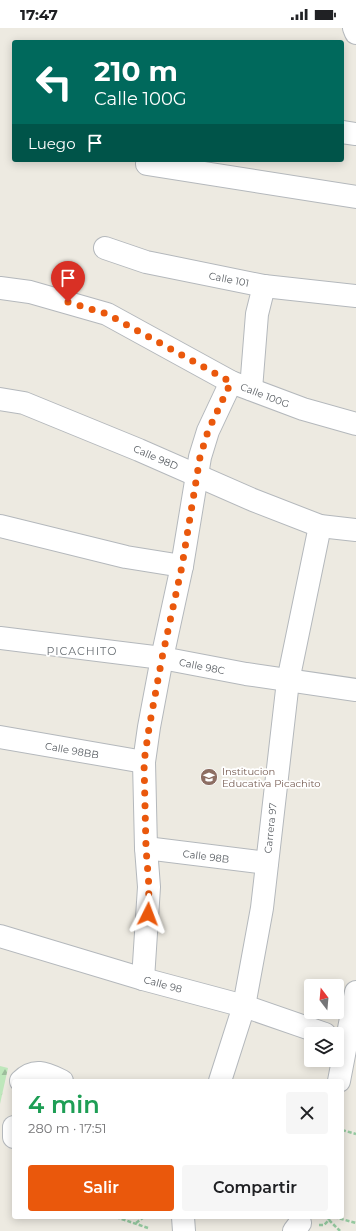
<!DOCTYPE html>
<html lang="es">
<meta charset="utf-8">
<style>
body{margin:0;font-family:Montserrat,sans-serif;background:#f6f6f6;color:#202124;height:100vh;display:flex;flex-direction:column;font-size:15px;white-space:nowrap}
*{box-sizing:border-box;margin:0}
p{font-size:13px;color:#757577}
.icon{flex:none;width:22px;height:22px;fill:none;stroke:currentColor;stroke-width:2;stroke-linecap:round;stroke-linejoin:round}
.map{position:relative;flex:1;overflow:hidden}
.panel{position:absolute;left:12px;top:1051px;width:332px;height:140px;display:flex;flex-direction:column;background:#fff;border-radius:4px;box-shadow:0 2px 10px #0003}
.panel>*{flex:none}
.top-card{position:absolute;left:12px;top:12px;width:332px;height:122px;border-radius:4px;box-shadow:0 2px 10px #0003;background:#00695c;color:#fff;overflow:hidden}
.needle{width:26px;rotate:344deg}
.fabs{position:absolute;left:304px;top:951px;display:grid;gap:8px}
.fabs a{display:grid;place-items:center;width:40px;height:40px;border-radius:4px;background:#fff;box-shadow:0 2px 10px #0003;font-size:20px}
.pin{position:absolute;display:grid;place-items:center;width:34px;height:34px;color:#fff;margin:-41px -17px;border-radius:50% 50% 50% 0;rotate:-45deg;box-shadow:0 0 4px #0007}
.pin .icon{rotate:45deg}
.me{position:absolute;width:44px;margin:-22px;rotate:3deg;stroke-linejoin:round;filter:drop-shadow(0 0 3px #0008)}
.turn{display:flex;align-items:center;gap:14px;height:84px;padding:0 16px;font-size:18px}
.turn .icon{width:52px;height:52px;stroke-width:2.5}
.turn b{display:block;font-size:28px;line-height:34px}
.then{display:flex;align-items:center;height:38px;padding:0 16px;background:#0003;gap:8px;font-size:15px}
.round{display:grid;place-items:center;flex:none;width:42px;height:42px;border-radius:4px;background:#f6f6f6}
.head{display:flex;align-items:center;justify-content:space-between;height:68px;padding:0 16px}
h1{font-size:24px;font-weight:600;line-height:30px;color:#1e9e55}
.button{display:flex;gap:8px;margin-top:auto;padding:8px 16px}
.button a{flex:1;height:46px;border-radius:4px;background:#ea580c;color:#fff;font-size:16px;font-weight:600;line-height:46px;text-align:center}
.button a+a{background:#f6f6f6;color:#202124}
.status{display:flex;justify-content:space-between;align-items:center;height:28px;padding:0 20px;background:#fff;direction:ltr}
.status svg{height:11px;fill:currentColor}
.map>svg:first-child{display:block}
</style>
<div class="status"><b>17:47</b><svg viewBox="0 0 49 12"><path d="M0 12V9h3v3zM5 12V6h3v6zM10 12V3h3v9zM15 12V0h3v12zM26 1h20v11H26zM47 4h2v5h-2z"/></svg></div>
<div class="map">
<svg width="356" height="1203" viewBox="0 0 356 1203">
<defs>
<pattern id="forest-firs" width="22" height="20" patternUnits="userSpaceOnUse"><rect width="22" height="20" fill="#bee7bb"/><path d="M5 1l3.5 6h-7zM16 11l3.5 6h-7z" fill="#9dbe9c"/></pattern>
</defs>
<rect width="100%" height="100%" fill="#edeae1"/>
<!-- forest -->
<polygon fill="url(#forest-firs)" points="0,1038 8,1040 0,1076"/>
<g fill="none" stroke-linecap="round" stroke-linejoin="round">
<defs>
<g id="minor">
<polyline points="354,0 356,5"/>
<polyline points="342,104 356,106"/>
<polyline points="147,136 356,169"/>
<polyline points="105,220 146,234 264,258 356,268"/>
<polyline points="0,260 30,264 107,286 231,354 303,381 356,396"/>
<polyline points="251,361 257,286 264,258"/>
<polyline points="0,371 24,375 139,422 253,472 320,498 356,502"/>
<polyline points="0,498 126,529 182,538"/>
<polyline points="0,610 162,630 246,646 356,662"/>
<polyline points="0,709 144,734"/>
<polyline points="146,820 267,835"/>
<polyline points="0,908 143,951 244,978 325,1006"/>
<polyline points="143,951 149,859 146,820 144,734 149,699 162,630 182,538 200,429 208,403 231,354"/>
<path d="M21,1053C35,1039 47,1046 62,1053"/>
<polyline points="220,1053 244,978 262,880 288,653 320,498"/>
<polyline points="339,1053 356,964"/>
<polyline points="14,1099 14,1109"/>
<polyline points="183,1189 184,1203"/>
<polyline points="294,1203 300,1195"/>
</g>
</defs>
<!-- minor casing -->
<use href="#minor" stroke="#b4b8bc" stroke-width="24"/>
<!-- path -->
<g stroke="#94c89f" stroke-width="2.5" stroke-dasharray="4 2" stroke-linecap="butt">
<polyline points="342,1102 356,1106"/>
<polyline points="116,1189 148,1200"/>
<polyline points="334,1189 356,1195"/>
<polyline points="329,1192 340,1203"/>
<polyline points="136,1195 144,1189"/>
<polyline points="319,1197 324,1197 329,1192 328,1189"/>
</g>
<!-- minor -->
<use href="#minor" stroke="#fff" stroke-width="22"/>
</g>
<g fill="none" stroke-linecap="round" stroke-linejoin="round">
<!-- route -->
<polyline stroke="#ea580c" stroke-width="7" stroke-dasharray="0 12.6" points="68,274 107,286 231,354 208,403 200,429 182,538 162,630 149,700 144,734 146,820 149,859 148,886"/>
</g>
<!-- icons -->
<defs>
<symbol id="school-disc" viewBox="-11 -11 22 22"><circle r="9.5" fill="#8d6e63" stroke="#fff"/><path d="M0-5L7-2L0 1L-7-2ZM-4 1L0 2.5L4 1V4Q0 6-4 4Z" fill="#fff"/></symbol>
</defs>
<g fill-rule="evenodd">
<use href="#school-disc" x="199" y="739" width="20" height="20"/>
</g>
<g text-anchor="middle" stroke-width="3.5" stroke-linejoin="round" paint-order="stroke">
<!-- street labels -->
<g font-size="10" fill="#595e63" stroke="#fff">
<text transform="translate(229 251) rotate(11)" y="4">Calle 101</text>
<text transform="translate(265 367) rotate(21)" y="4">Calle 100G</text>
<text transform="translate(156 429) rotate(23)" y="4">Calle 98D</text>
<text transform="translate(202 638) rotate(11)" y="4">Calle 98C</text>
<text transform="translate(72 722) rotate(10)" y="4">Calle 98BB</text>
<text transform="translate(270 800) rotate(-84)" y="4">Carrera 97</text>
<text transform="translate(206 828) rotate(7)" y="4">Calle 98B</text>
<text transform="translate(163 956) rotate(15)" y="4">Calle 98</text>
</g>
<!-- education labels -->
<g font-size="10" fill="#785e54" stroke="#fff" text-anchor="start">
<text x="222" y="747">Institucion<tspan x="222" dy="12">Educativa Picachito</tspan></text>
</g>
<!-- neighbourhood labels -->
<g font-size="11" letter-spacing="1" fill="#6a7075" stroke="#fff">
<text x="82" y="627">PICACHITO</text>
</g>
</g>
</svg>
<div class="fabs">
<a><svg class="needle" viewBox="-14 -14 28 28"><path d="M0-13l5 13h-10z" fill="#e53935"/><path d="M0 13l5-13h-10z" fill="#757577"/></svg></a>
<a><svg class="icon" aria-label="layers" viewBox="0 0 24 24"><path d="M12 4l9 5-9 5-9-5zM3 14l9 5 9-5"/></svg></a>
</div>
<div class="pin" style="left:68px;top:274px;background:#d93025"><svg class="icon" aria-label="arrive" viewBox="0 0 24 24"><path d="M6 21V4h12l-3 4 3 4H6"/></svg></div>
<svg class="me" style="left:148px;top:886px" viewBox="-20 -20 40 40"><path d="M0-17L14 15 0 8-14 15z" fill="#ea580c" stroke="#fff" stroke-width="4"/></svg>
<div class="top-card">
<div class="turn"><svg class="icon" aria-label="left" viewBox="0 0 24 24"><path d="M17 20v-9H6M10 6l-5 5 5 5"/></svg><div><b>210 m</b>Calle 100G</div></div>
<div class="then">Luego<svg class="icon" aria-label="arrive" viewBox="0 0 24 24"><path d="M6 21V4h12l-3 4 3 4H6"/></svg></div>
</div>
<section class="panel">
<div class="head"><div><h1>4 min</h1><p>280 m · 17:51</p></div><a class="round"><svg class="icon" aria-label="close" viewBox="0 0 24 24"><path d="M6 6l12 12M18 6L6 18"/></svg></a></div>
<div class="button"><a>Salir</a><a>Compartir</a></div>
</section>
</div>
